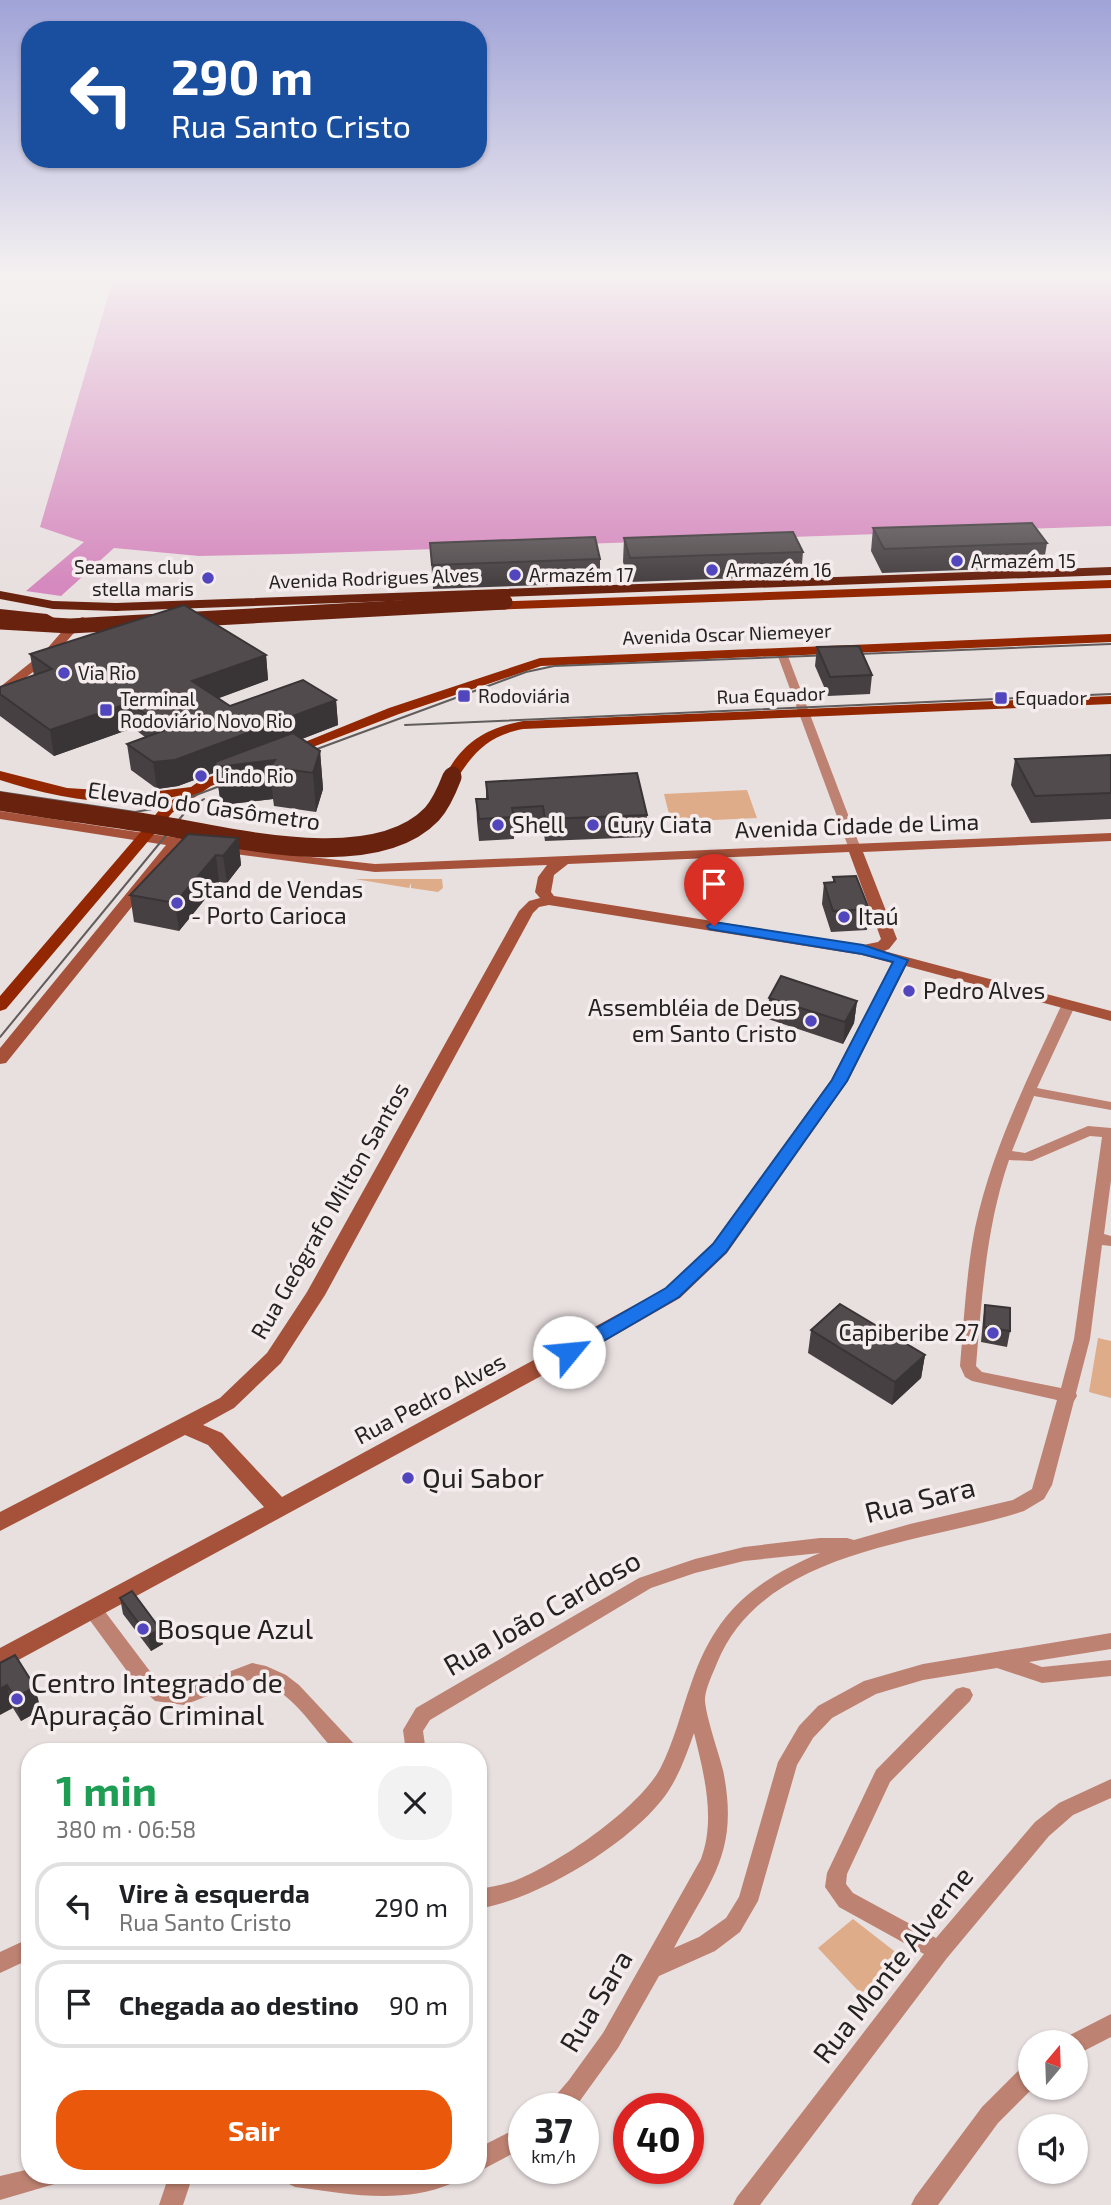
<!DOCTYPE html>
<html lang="pt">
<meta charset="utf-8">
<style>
body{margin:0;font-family:"Exo 2",sans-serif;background:#f2f2f2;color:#202124;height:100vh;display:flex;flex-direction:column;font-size:26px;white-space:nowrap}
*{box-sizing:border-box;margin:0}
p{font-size:23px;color:#757577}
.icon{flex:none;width:38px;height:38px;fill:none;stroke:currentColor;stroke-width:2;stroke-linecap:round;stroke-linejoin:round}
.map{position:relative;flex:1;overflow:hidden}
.panel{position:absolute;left:21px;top:1743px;width:466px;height:441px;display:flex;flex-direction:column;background:#fff;border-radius:28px;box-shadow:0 2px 5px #0004}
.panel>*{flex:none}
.guide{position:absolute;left:21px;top:21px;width:466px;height:147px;border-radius:28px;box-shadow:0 2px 5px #0004;background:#1a4fa0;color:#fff;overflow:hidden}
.needle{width:46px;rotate:19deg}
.buttons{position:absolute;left:1018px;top:2030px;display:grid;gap:14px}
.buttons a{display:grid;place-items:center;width:70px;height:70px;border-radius:50%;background:#fff;box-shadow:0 2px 5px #0004;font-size:35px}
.speed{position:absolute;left:508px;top:2093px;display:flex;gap:14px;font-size:35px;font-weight:700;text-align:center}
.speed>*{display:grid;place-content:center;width:91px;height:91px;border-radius:50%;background:#fff;box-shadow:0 2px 5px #0004;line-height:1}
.speed small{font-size:18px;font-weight:400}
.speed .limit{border:10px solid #d22;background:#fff;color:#111}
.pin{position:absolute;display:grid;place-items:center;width:60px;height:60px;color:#fff;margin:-72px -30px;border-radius:50% 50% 50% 0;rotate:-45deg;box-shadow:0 0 7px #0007}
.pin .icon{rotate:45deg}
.me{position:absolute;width:77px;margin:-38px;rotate:62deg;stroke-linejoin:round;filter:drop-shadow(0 0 5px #0008)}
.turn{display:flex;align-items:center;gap:24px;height:147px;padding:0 35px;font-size:32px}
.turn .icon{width:91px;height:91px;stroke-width:2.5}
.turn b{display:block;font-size:49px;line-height:60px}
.round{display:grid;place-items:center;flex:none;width:74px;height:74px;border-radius:28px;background:#f2f2f2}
.overview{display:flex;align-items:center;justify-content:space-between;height:119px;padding:0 35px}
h1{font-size:42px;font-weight:700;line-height:52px;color:#1e9e55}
.action{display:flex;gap:14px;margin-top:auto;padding:14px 35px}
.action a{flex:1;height:80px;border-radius:28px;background:#ea580c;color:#fff;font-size:28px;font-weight:700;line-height:80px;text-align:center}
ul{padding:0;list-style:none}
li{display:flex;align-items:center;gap:21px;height:88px;margin:0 14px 10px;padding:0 21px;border:4px solid #e0e0e0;border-radius:28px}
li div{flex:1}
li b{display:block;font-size:26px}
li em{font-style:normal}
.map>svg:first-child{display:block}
</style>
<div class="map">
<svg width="1111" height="2205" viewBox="0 0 1111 2205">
<rect width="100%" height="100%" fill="#e8dfdf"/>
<!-- green -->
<g fill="#dfac89">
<polygon points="747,790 757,818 671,822 664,794"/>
<polygon points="355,879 442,879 443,888 438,892 411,888 411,883 409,888"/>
<polygon points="1098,1338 1111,1341 1111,1398 1089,1392"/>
<polygon points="853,1919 898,1954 861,1994 818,1948"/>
</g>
<!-- water -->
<polygon fill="#d589be" points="114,276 1111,276 1111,526 290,554 199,556 114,548 61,596 26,591 84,542 40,527"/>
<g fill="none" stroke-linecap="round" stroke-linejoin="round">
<!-- street -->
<g fill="#bd8271" fill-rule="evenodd">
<polygon points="781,648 786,651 861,849 859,851 855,853 849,849 776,651"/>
<path d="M1068,1002L1075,1006L1037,1088L1111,1102V1110L1034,1096L1012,1151L1025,1153L1088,1126L1111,1128V1180L1104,1234L1111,1236V1246L1102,1245L1090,1339L1076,1393L1077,1396L1074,1401L1052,1485L1044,1499L1024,1511C924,1544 764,1548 717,1663C713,1673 706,1687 705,1698C704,1711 719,1754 723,1770C740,1853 710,1880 674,1948L699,1937L726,1918L739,1897L778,1762L799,1726L818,1706L864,1681L923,1664L1111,1633V1649L1029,1662L1042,1667L1111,1660V1676L1042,1683L997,1668L923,1680L876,1694L832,1718L813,1738L797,1765L758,1901L740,1932L715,1951L659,1976L618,2048L574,2109H548L551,2101L569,2080L603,2033L701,1859C716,1819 704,1774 694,1733C686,1756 677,1782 661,1801C624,1847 537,1899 478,1909V1889C490,1887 502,1885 514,1881C558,1864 637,1810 660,1769C674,1742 681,1712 691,1684C715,1613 752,1582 820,1553L744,1561L695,1573L651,1588L430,1720L423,1731L426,1752H406L403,1730L416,1708L639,1578L695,1559L744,1547L820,1538H847L854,1540L910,1524L1013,1500L1032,1489L1057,1400L972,1381L965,1377L960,1366C964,1320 966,1274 975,1228C992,1149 1028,1078 1061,1006ZM1090,1136L1102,1137L1074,1339L1061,1388L982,1372L976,1366C982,1296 986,1227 1009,1160L1032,1161Z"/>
<path d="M93,1602L100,1605L149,1670L167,1687L184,1689L252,1663L266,1666L286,1675L299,1685L356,1746L359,1752H336C311,1726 290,1687 252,1679L184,1705L155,1701L135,1682L86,1615L84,1610L86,1605Z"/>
<polygon points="963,1687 970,1689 973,1695 970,1701 890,1782 847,1874 846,1884 853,1893 936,1938 1035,1822 1059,1803 1111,1779 1111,1798 1073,1815 1049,1836 947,1958 760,2205 733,2205 737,2197 924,1954 839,1907 825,1887 827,1873 876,1770 956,1689"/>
<polygon points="30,1938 30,1959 0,1973 0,1952"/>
<polygon points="1111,2014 1111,2037 1076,2055 1076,2042 1066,2042 1068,2036"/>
<polygon points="1031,2063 1031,2088 1033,2088 998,2123 938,2205 911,2205 915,2197 982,2107 1023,2066"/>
<polygon points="523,2125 523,2148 478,2172 478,2148"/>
<polygon points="30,2169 30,2175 62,2175 58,2183 0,2200 0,2176"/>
<polygon points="169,2175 193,2175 183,2205 159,2205"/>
<path d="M283,2175H457L453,2183C401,2205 349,2194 295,2187L287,2183Z"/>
</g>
<!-- secondary -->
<g fill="#a65139" fill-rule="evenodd">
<polygon points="82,617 92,620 73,634 53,657 0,697 0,687 45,651 65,628"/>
<path d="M0,811L283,854L375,864L1111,833V841L863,852L897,939L889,949L884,951L1111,1011V1021L906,966L848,1081L727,1253L680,1298L600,1344L0,1670V1648L264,1507L208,1445L185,1435L0,1531V1512L220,1398L267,1353L307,1292L519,911L529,901L540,898L535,892L538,877L547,865L375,872L180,847L6,1063L0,1064V1048L166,845L0,819ZM849,852L881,939L878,942L863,945L554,896L551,892L554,875L568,864ZM549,905L862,955L892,963L831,1080L713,1243L666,1288L282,1497L222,1433L203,1425L234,1408L281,1363L325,1295L533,913L539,907Z"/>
</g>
<!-- primary -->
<g fill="#922702" fill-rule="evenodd">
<polygon points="1111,580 1111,588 489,610 483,606 489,602"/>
<polygon points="1111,634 1111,642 541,666 399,714 292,755 287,756 280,752 389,708 540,658"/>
<path d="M1111,696V704L523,729C491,735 475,750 458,777H448L446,774C464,741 487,728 523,721Z"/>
<path d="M238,767L245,771L243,774L211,786L172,813L6,1009L0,1011V996L162,807L178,796C120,810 55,798 0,780V771L67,788L143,793L191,787L201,780Z"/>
</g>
<!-- highway -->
<g fill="#68220e" fill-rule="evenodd">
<polygon points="1111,567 1111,575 116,611 53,609 0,599 0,591 53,601 116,603"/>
<polygon points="0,609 47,614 54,618 47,622 0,617"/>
</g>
<!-- tram -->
<g stroke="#625d5d" stroke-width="2">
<polyline points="405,725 1111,694"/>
<polyline points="298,756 526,672 554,666 1111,644"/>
<polyline points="0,792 135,812 164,807 236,780"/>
<polyline points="0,1037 187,810 204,799"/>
</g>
<!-- highway-bridge-far1 -->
<g stroke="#68220e" stroke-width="15">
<polyline points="0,622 70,626 505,602"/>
<polyline points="451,779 453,774"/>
</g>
<!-- highway-bridge -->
<path stroke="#68220e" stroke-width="19" d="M0,801C54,810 109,817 164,826C235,838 375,874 432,814C441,804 447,790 452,777"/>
</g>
<!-- wall -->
<g fill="#474042">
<polygon points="873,528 1047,543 1043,567 882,573 871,551"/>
<polygon points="624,538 803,552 801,576 629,582 623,562"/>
<polygon points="430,543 600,559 600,583 433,589"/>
<polygon points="817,647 872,675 870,694 828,696 815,666"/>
<polygon points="30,654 266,655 268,680 218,698 230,706 336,700 338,725 302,739 320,751 323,789 316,812 274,806 273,799 221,805 216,772 178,786 157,789 131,770 127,744 145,737 133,728 54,756 0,716 0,687 34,676"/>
<polygon points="1111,755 1111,819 1031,823 1011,785 1015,759"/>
<polygon points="486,782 647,815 646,837 545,841 543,828 514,830 514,839 479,841 477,821 476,799 486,799"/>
<polygon points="238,838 241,865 227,883 219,882 179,931 134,922 130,895"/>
<polygon points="833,877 869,909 867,930 831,932 822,904 824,883 833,882"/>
<polygon points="769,998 857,1001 854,1023 843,1044 768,1019"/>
<polygon points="985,1305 1010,1331 1007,1347 981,1342 983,1320"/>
<polygon points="811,1330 925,1355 921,1378 892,1405 808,1353"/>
<polygon points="120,1598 163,1644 151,1651 123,1614"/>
<polygon points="0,1663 41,1710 21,1721 13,1708"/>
</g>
<!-- shaded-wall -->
<g fill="#393436">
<polygon points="266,655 268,680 195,707 192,681"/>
<polygon points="336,700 338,725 234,765 275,760 270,767 273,799 221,805 215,762 216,772 178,786 157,789 153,762"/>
<polygon points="129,703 133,728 54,756 50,730"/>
<polygon points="320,751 323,789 316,812 313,773"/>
<polygon points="238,838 241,865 227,883 223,856"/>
<polygon points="216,855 219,882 179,931 175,903"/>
<polygon points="857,1001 854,1023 843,1044 845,1022"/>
<polygon points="925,1355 921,1378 892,1405 895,1382"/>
<polygon points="160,1629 163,1644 151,1651 148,1636"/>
<polygon points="7,1685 13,1708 0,1715 0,1689"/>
<polygon points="35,1687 41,1710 21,1721 15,1698"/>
</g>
<!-- building -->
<g fill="#524b4d" stroke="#393436" stroke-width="2">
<polygon points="1032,523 1047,543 884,549 873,528"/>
<polygon points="793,532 803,552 630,558 624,538"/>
<polygon points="595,537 600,559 432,565 430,543"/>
<polygon points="184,605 266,655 192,681 230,706 303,680 336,700 175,760 153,762 127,744 168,729 129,703 50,730 0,694 0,687 52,669 30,654"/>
<polygon points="859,646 872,675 830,677 817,647"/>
<polygon points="293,733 320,751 313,773 270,767 275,760 216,767 215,762"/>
<polygon points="1111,755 1111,793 1035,796 1015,759"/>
<polygon points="637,773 647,815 545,819 543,806 512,808 514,817 479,819 476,799 488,799 486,782"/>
<polygon points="188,834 238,838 223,856 216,855 175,903 130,895"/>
<polygon points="856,876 869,909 833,911 824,883 835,882 833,877"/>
<polygon points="781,976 857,1001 845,1022 769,998"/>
<polygon points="840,1304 925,1355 895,1382 811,1330"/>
<polygon points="985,1305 1010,1308 1010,1331 984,1327"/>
<polygon points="132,1591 160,1629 148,1636 120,1598"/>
<polygon points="15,1655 35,1687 15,1698 7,1685 0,1689 0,1663"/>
</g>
<!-- sky -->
<linearGradient id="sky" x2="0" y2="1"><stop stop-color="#a0a3d7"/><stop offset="0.47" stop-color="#f5f1f1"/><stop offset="1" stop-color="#f5f1f1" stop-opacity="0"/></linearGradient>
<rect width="1111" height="584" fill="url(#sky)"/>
<!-- route -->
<polygon fill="#1a73e8" stroke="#114b97" stroke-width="2" points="714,922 863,945 908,960 847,1081 726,1252 679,1297 576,1357 563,1357 560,1352 563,1347 666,1288 713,1244 832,1080 893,962 862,954 709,929 707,926"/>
<!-- markers -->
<g fill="#5146be" stroke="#f5eded" stroke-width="2.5">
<circle cx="957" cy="561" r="7"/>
<circle cx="712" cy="570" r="7"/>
<circle cx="515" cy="575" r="7"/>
<circle cx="208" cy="578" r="7"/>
<circle cx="64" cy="673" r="7"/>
<rect x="457" y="689" width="14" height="14" rx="3.5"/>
<rect x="994" y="691" width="14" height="14" rx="3.5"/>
<rect x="99" y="703" width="14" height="14" rx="3.5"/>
<circle cx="201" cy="776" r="7"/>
<circle cx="498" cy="825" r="7"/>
<circle cx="593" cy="825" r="7"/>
<circle cx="177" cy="903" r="7"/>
<circle cx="844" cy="917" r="7"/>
<circle cx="909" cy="991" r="7"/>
<circle cx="811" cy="1021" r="7"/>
<circle cx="993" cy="1333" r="7"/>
<circle cx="408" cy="1478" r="7"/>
<circle cx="143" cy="1629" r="7"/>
<circle cx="17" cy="1699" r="7"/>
</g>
<g text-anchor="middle" stroke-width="7" stroke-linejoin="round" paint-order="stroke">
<!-- far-poi labels -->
<g font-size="19" fill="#252222" stroke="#f5eded" text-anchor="start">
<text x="971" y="568">Armazém 15</text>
<text x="194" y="574" text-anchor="end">Seamans club<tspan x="194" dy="22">stella maris</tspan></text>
<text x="726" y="577">Armazém 16</text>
<text x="529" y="582">Armazém 17</text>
<text x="78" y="680">Via Rio</text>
<text x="478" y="703">Rodoviária</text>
<text x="1015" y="705">Equador</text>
<text x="120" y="706">Terminal<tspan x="120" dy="22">Rodoviário Novo Rio</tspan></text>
<text x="215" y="783">Lindo Rio</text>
</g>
<!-- far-street labels -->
<g font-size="19" fill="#252222" stroke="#f5eded">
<text transform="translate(374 578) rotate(-2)" y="7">Avenida Rodrigues Alves</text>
<text transform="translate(727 634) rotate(-2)" y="7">Avenida Oscar Niemeyer</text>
<text transform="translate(771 695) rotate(-2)" y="7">Rua Equador</text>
</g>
<!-- street labels -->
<g font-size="23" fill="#252222" stroke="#f5eded">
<text transform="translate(204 806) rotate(8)" y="8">Elevado do Gasômetro</text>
<text transform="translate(857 826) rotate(-2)" y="8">Avenida Cidade de Lima</text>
<text transform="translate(330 1211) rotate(-60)" y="8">Rua Geógrafo Milton Santos</text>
<text transform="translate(430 1399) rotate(-28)" y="8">Rua Pedro Alves</text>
</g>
<!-- poi labels -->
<g font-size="23" fill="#252222" stroke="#f5eded" text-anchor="start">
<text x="512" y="833">Shell</text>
<text x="607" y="833">Cury Ciata</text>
<text x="191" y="898">Stand de Vendas<tspan x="191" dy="26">- Porto Carioca</tspan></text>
<text x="858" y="925">Itaú</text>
<text x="923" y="999">Pedro Alves</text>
<text x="797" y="1016" text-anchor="end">Assembléia de Deus<tspan x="797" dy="26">em Santo Cristo</tspan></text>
<text x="979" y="1341" text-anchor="end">Capiberibe 27</text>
</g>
<!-- near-poi labels -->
<g font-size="28" fill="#252222" stroke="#f5eded" text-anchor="start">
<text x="422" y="1488">Qui Sabor</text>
<text x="157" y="1639">Bosque Azul</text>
<text x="31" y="1693">Centro Integrado de<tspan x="31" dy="32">Apuração Criminal</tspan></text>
</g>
<!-- near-street labels -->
<g font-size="28" fill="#252222" stroke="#f5eded">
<text transform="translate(920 1500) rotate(-14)" y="10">Rua Sara</text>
<text transform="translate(542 1613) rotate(-30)" y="10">Rua João Cardoso</text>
<text transform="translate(893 1965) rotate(-52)" y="10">Rua Monte Alverne</text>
<text transform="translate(596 2001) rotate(-59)" y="10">Rua Sara</text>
</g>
</g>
</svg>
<div class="buttons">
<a><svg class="needle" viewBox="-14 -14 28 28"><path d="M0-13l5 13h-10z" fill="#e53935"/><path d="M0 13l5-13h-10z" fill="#757577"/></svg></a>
<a><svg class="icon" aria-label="sound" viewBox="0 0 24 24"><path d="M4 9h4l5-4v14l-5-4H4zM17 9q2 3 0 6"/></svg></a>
</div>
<div class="speed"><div>37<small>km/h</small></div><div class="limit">40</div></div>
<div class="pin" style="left:714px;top:926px;background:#d93025"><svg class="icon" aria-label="arrive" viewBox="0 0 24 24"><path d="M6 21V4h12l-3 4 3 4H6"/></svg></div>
<svg class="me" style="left:569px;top:1352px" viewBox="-20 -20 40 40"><circle r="19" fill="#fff"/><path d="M0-13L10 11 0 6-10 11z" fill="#1a73e8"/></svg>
<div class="guide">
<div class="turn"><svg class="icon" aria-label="left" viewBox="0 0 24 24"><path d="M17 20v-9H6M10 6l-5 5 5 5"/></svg><div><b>290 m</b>Rua Santo Cristo</div></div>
</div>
<section class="panel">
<div class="overview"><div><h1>1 min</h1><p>380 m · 06:58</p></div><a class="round"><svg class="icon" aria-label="close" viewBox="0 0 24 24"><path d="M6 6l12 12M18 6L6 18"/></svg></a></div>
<ul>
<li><svg class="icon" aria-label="left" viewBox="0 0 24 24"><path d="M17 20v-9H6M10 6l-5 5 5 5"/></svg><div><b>Vire à esquerda</b><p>Rua Santo Cristo</p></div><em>290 m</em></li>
<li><svg class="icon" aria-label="arrive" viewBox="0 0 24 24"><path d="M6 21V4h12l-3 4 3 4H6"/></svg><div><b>Chegada ao destino</b></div><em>90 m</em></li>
</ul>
<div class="action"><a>Sair</a></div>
</section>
</div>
